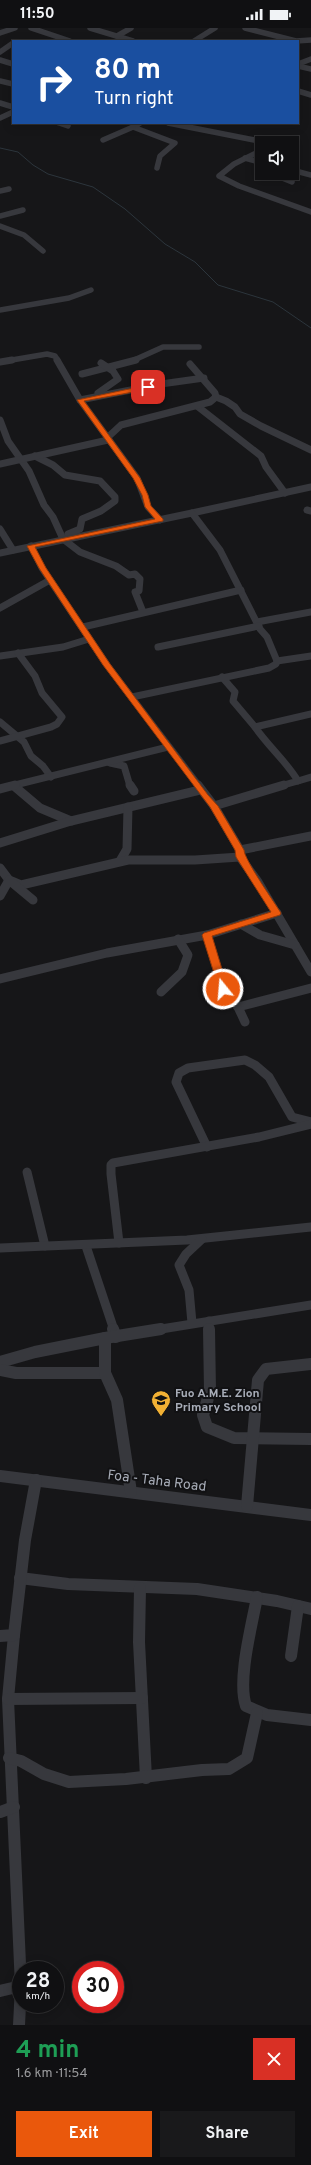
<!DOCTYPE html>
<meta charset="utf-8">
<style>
body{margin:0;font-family:Overpass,sans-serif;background:#19191b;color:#f1f3f6;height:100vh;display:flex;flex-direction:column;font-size:15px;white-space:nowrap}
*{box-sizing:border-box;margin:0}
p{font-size:13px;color:#9c9d9f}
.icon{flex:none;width:22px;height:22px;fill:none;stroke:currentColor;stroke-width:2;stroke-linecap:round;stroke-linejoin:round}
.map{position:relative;height:1997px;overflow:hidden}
.details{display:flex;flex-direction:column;background:#101012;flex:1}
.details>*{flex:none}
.banner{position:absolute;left:12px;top:12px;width:287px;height:84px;border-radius:0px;box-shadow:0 2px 10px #0003,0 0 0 1px #303032;background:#1a4fa0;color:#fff;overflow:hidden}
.tools{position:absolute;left:255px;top:108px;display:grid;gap:8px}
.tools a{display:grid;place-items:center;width:44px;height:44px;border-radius:0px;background:#101012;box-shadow:0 2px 10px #0003,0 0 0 1px #303032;font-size:20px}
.speed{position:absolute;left:12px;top:1933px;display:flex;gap:8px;font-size:20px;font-weight:700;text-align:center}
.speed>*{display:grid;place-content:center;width:52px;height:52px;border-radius:50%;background:#101012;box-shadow:0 2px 10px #0003,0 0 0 1px #303032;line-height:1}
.speed small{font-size:10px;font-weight:400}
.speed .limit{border:6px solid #d22;background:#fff;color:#111}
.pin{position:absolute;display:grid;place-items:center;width:34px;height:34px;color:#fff;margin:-17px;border-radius:8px;box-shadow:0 2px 6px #0006}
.me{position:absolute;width:44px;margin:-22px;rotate:343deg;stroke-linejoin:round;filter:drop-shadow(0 0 3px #0008)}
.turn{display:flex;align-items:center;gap:14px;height:84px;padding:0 16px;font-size:18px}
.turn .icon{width:52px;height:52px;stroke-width:2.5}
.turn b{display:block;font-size:28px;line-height:34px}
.round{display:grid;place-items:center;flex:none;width:42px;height:42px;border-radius:0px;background:#19191b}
.summary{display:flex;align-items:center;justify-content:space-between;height:68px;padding:0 16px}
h1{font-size:24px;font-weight:700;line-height:30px;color:#1e9e55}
.button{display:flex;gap:8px;margin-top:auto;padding:8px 16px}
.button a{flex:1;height:46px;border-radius:0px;background:#ea580c;color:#fff;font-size:16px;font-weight:700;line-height:46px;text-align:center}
.button a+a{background:#19191b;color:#f1f3f6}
.status{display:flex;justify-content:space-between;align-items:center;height:28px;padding:0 20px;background:#101012;direction:ltr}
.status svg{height:11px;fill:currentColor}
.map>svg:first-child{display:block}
</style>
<div class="status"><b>11:50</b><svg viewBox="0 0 49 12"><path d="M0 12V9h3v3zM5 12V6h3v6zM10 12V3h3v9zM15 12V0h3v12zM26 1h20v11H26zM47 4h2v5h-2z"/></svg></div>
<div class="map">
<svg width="311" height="1997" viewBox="0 0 311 1997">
<rect width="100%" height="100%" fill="#161618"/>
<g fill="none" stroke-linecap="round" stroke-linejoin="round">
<!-- stream -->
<polyline stroke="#2c353c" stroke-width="1" points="0,120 18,124 33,137 48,146 93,159 125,181 165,216 195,234 218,257 273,274 311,300"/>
<!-- minor-far3 -->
<g stroke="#37383d" stroke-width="5.5">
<polyline points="31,0 70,13"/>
<polyline points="90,0 133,13"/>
<polyline points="245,0 296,13 311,12"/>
<polyline points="0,5 15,0"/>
<polyline points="117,8 131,0"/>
<polyline points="194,13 215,0"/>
<polyline points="0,24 13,15"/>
<polyline points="0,32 13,36"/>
<polyline points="298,36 311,31"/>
<polyline points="298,38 311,41"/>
<polyline points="0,53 13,56"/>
<polyline points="298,63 311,67"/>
<polyline points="0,75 13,79"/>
<polyline points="0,90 13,84"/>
<polyline points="59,95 68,98"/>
<polyline points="140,95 133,99 175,115 160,128 157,140"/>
<polyline points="168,95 269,115"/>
<polyline points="103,112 133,99"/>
<polyline points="262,122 234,136 219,148 239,158 311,184"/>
<polyline points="245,130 262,135"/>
<polyline points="292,142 311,147"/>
<polyline points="270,145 292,154"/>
<polyline points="0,163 9,161"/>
<polyline points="0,188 23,182"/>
<polyline points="0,198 24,207 43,223"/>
<polyline points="0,282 69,270 91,262"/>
<polyline points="6,333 47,326 55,328 58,333"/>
<polyline points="132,333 163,319 199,319"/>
</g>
<!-- minor-far2 -->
<g stroke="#37383d" stroke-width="7">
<polyline points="57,332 80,372 137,450 148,479 160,492"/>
<polyline points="0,334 12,332"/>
<polyline points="82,346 136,332"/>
<polyline points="98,365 118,351 113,343 101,335"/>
<polyline points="216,369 226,373 235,379 240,386 261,398 311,422"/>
<polyline points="80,372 161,356 204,350"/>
<polyline points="197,378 261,428 266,439 285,465"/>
<polyline points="0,392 8,413 29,443 44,477 53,489 63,511 80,524 116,538 129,547 135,546 140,551 139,563 135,564 143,584"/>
<polyline points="107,410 121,397 210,374 216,369 215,365 190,336"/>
<polyline points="35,428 53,437 65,447 100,453 115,469 115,473 101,483 82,491 80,501 68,506"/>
<polyline points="0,436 108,412"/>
<polyline points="307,482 311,483"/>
<polyline points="192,485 311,459"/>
<polyline points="0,501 13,522"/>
<polyline points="31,518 42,540 107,637 199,758"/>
<polyline points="0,525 192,485 220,522 260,601 267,609 277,633"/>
<polyline points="0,580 50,552"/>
<polyline points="257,594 311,584"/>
<polyline points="83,599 241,562"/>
<polyline points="158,619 259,598"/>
<polyline points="0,628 63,619 89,611"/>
<polyline points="222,649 235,664 233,673 255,699"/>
<polyline points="132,669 269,640 276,636 277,633 311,628"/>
<polyline points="0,694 24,714 31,728 43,738 51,749"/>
<polyline points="0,713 51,699 57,696 62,689 42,665 35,648 18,625"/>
<polyline points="110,735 124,738 130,758"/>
<polyline points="298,753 311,749"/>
<polyline points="11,758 168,719"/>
<path d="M280,758L298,753C286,733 268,718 255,699L311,686"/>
</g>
<!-- minor-far1 -->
<g stroke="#37383d" stroke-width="9">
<polyline points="130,757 134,763"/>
<polyline points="198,757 214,778 240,822 240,829 258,854 311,944"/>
<polyline points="14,758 40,780 71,793"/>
<polyline points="0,761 15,757"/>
<polyline points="214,778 284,757"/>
<polyline points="0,815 71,793 200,762"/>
<polyline points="240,822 311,808"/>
<polyline points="120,833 127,821 128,779"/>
<polyline points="0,840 9,852 21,857 128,832 195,832 240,829"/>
<polyline points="0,868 9,852 33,872"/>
<polyline points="241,896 260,907 295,917"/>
<polyline points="207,907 223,961 238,979"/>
<polyline points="0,951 107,925 207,907 277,885"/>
<polyline points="161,964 182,944 188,927 178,911"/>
<polyline points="245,994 238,979 311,960"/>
<polyline points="207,1119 176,1054 179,1045 188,1040 245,1032 255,1037 269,1049 292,1089 311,1094"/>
<polyline points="27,1144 45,1218"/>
<polyline points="119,1215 111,1146 111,1137 113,1135 259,1109 311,1096"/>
<polyline points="86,1218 114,1302"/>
<polyline points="0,1220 187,1212 311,1199"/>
<polyline points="209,1293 209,1302"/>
<polyline points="192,1295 189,1262 179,1237 186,1226 202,1211"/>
<polyline points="155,1302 311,1277"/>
</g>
<!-- minor -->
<g stroke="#37383d" stroke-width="12">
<polyline points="113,1301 116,1309"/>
<polyline points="209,1301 210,1363 203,1387 207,1399 234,1410 311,1411"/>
<polyline points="0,1334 35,1324 105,1310"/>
<polyline points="0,1342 16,1345 105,1345"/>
<polyline points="0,1448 311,1487"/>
<polyline points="131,1464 117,1372 105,1345 105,1310 161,1301"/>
<polyline points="247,1478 258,1352 266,1341 311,1336"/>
<polyline points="20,1550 68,1556 197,1561 277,1573 311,1581"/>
<polyline points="140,1560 139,1614 146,1750"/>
<path d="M257,1569C252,1597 237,1652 246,1678L267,1687L311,1692"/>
<polyline points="14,1607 8,1671 21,1958 19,1997"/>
<polyline points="0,1608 14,1607 25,1512 36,1452"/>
<polyline points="291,1628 298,1578"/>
<polyline points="8,1671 142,1670"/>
<polyline points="9,1730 21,1733 44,1746 69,1754 126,1751 202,1742 229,1741 247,1730 257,1685"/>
<polyline points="0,1784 14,1779"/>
<polyline points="0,1963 21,1958"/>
</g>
</g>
<!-- route -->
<path fill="#ea580c" stroke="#983908" d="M148,357L150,358V361L84,373L140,450L148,467L151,478L163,491V493L35,519L46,540L110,636L208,767L218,778L244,822C244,831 274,874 281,885L280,887L212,908L228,961L223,964L219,961L202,907L204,905L271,884L236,829L235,822L210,779L103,637L39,540L27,518L155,491L145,479L142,467L133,450L77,372Z"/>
<!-- icons -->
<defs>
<symbol id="school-pin" viewBox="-11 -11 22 30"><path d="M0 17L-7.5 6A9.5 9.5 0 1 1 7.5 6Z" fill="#f2b134" stroke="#111113"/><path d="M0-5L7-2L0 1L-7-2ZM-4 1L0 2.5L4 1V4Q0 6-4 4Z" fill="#111"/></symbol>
</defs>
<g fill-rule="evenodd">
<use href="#school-pin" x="150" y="1361" width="22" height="30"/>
</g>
<g text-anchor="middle" stroke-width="4" stroke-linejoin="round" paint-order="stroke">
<!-- poi labels -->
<g font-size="12" font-weight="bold" fill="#a8adb8" stroke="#111113" text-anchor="start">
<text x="175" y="1369">Fuo A.M.E. Zion<tspan x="175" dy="14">Primary School</tspan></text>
</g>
<!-- near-street labels -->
<g font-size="14" fill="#a8adb8" stroke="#111113">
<text transform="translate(157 1452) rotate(7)" y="5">Foa - Taha Road</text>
</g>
</g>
</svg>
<div class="tools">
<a><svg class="icon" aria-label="sound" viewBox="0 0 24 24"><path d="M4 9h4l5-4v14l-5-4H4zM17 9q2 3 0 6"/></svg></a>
</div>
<div class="speed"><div>28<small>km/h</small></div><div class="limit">30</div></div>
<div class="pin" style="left:148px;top:359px;background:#d93025"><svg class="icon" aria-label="arrive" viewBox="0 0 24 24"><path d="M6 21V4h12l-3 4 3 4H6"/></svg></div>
<svg class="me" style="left:223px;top:961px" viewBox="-20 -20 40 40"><circle r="17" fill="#ea580c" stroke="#fff" stroke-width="3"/><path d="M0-11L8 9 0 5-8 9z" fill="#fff"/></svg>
<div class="banner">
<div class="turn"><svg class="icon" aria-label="right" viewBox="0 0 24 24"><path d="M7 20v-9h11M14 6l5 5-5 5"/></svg><div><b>80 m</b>Turn right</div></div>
</div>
</div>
<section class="details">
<div class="summary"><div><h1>4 min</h1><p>1.6 km · 11:54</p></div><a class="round" style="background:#d93025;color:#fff"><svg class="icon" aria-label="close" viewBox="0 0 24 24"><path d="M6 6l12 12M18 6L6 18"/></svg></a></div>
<div class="button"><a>Exit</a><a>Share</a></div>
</section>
